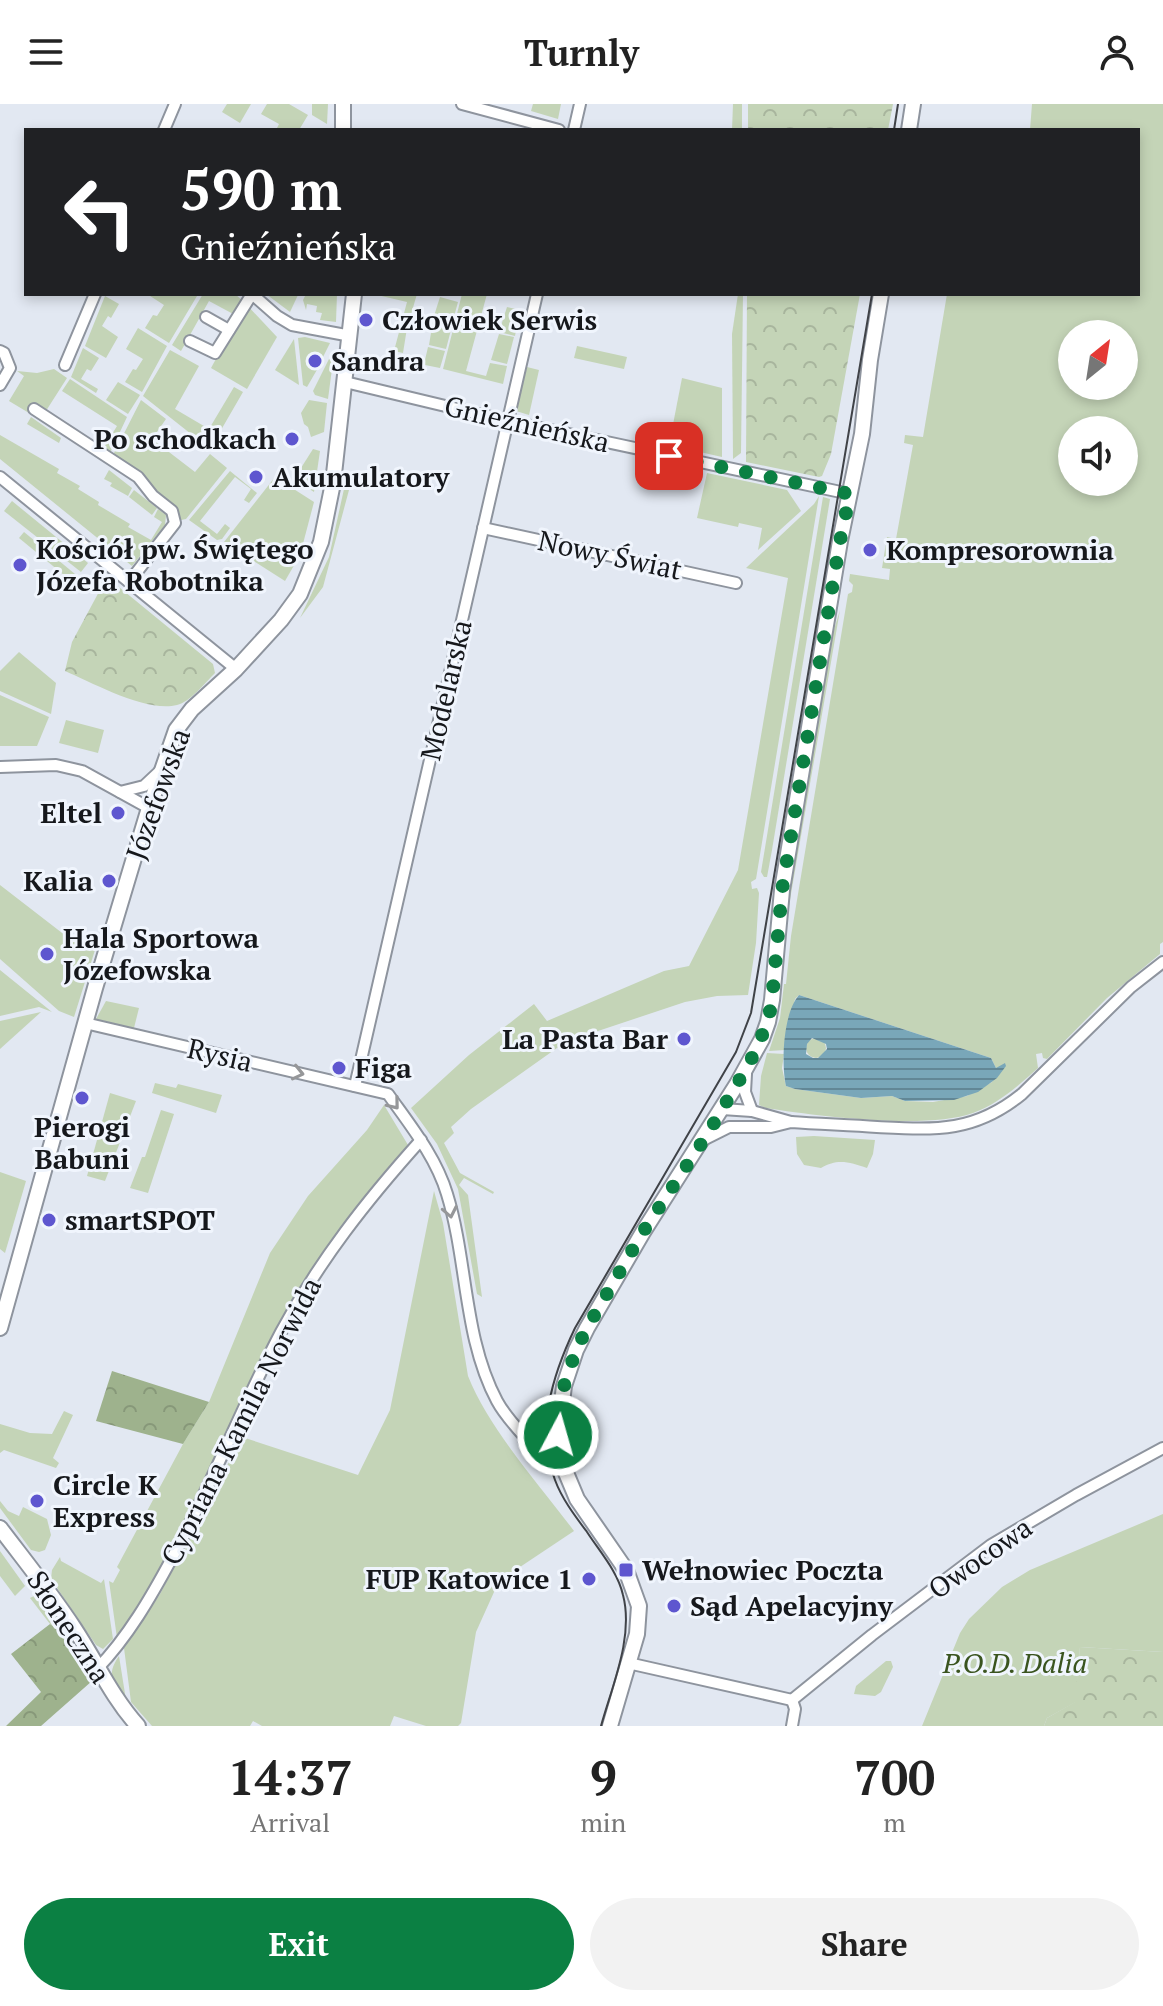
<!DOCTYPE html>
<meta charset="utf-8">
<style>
body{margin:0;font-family:"PT Serif",serif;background:#f2f2f2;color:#222;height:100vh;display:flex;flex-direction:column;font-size:30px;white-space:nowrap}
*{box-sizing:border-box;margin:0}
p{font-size:26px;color:#767676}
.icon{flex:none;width:44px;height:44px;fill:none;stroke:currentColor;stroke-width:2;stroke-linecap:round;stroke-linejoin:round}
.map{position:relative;height:1622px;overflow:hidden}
.side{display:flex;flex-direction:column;background:#fff;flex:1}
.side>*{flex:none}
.banner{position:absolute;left:24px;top:24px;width:1116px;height:168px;border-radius:0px;box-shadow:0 4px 12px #0003;background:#202124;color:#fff;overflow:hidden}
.needle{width:52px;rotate:30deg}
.buttons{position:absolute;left:1058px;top:216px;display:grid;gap:16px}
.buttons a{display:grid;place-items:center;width:80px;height:80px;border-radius:50%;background:#fff;box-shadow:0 4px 12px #0003;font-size:40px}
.pin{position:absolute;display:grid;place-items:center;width:68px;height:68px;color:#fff;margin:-34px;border-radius:16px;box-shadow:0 4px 12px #0006}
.me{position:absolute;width:88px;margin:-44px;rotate:6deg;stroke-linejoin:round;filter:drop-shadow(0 0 6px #0008)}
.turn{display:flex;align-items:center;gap:28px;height:168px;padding:0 24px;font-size:36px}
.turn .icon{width:104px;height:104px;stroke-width:2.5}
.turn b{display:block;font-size:56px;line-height:68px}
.eta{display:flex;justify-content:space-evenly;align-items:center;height:136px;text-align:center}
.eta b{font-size:48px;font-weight:700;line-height:56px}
.cta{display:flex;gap:16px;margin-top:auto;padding:16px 24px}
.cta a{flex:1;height:92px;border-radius:48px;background:#0b8043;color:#fff;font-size:32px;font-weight:700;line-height:92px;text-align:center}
.cta a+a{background:#f2f2f2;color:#222}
header{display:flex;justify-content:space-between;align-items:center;height:104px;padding:0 24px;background:#fff;font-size:36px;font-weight:700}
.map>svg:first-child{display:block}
</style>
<header><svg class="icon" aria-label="menu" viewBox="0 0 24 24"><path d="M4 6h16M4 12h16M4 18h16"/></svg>Turnly<svg class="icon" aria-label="person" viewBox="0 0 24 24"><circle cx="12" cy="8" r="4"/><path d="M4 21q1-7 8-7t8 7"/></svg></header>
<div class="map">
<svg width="1163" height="1622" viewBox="0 0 1163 1622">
<defs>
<pattern id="forest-crowns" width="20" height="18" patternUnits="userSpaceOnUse" patternTransform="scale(2)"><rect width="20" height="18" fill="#9eb28d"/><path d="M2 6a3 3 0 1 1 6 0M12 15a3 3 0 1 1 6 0" fill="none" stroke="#879879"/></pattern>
<pattern id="park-crowns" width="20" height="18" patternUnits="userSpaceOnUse" patternTransform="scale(2)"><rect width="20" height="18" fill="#c4d4b7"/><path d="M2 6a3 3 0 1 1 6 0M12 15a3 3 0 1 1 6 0" fill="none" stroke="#a8b59d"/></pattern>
<pattern id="water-rules" width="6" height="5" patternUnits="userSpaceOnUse" patternTransform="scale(2)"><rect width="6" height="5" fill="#79a7b9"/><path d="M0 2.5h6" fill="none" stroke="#628796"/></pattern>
</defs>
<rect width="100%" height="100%" fill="#e2e8f2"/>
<!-- green -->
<g fill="#c4d4b7" fill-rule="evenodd">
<polygon points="227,0 251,0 240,19 222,8"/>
<polygon points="267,0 289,0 308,11 299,26 276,26 279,20 261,10"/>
<polygon points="312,0 328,0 327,20 312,11"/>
<polygon points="533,0 561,0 558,15 531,7"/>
<polygon points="733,0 742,0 742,26 732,26"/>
<path d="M1032,0H1163V838L1160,840V850L1107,894L1047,955L1043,954L1042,949L1036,950L1038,964C1018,982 998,1000 973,1009C927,1026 816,1012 766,1004L759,1001L761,972L767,949L784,950L782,964L786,982L795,985L861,994L892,992L905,997L933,998L967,992L992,978L996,964L991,954L799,891L795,895L785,946L769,947L780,914L784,880H786L791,832L848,490L852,488L853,481L849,477L850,470L889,476L890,465L882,464L887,433L896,435L913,341L904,339L905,331L923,333L947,190H1138V26H1030ZM1072,230H1124V282H1072ZM1072,326H1124V378H1072Z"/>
<polygon points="147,190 197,192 169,239 145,224 153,211 157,212 164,201"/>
<polygon points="203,190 235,190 244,198 235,211 209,197 181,247 172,241"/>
<polygon points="266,190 298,190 298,191 290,208"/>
<polygon points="306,190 337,190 336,218 320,216 322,209 316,208 317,202 307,200 306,206 303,196"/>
<polygon points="373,190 417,190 407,224 403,249 394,247 407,198"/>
<polygon points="462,190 487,190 466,267 486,272 490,259 507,262 503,280 443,265"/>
<polygon points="738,190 743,190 741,349 733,355 732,230"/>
<polygon points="105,192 119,200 111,214 108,212 102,222 118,233 106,254 85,242"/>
<polygon points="440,193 458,198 452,220 433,215"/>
<polygon points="246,200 277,233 247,285 211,264"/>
<polygon points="507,203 520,206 515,232 499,228"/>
<polygon points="433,217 452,222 446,245 429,241"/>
<polygon points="138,224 167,242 142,288 125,278 133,265 136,266 143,255 126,245"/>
<polygon points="499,230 514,233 507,260 491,256"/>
<polygon points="305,233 330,239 322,255 313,250 308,258 318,264 307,283 303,281 298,234"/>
<polygon points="294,235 299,281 275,266"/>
<polygon points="577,242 627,253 624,265 574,254"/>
<polygon points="428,243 445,247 440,264 420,260 421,255 425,256"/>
<polygon points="83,244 99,254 91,267 87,265 81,275 98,285 96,289 71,273"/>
<polygon points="170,246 199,262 175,305 209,325 234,283 243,288 210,345 143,292"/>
<polygon points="329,255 333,257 328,295 315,291 313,287"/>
<polygon points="527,263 539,266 529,311 516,307"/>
<polygon points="54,265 67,274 44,310 33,303 29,309 9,297 24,272 17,267 37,269"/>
<polygon points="682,274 722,284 722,353 669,341"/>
<polygon points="70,275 127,313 110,349 103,345 117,322 62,287"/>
<polygon points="118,278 140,291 128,310 106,296"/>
<polygon points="141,296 166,315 152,335 195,368 210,350 227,364 186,415 176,417 113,351"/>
<polygon points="309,296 327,299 324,328 311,333 308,323 304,320 301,309"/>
<polygon points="31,313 61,334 59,339 27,320"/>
<polygon points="0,331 59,365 57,369 80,382 78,385 99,398 98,401 130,420 128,423 151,436 162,418 154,413 158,405 166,411 165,421 132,462 0,355"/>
<polygon points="313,345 320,347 314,388 294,375"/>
<polygon points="109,366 132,384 128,392 110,382 112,379 104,375"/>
<polygon points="230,367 257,389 249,399 244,396 251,385 235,373 200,417 217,430 225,420 230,424 222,435 217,436 189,416"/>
<polygon points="707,369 787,386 801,407 758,446 762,424 739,419 738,423 697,414"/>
<polygon points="275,373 314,398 300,451 285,477 224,438"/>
<polygon points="344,385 349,386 323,483 300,514 329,453"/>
<polygon points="134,386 157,404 152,411 129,393"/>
<polygon points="819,392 756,775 751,778 752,785 757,784 759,789 756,839 748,891 717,892 685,898 577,934 557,944 471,1005 451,1023 454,1029 444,1039 460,1069 494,1088 493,1090 464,1074 459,1081 468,1091 482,1193 477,1190 458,1085 437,1040 411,1004 469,951 534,900 547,917 664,867 689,862 738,766 788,474 746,464 814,400"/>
<polygon points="823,393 830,395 772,746 767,773 764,773 761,768"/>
<polygon points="12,397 88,459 81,468 4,407"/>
<polygon points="24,428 75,470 70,476 19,434"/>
<polygon points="840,506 782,842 790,778 829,542"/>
<polygon points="19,548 56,579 51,610 0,587 0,567"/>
<polygon points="0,591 49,613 37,642 0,642"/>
<polygon points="66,616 104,626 98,649 59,639"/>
<polygon points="0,781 66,832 95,846 74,913 59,907 0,855"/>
<polygon points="0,866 52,908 39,903 0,912"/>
<polygon points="106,897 139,904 134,924 96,915"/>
<polygon points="41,908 0,945 0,917"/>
<circle cx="816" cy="944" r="10"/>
<polygon points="155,979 176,984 178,980 222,991 216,1009 152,989"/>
<polygon points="110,989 136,997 105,1077 87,1072"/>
<path d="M384,1001L408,1041C356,1101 306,1165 270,1236C220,1336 185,1444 117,1534L109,1477L113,1479L120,1466L117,1463L183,1340L209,1298L270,1149L308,1092L367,1026Z"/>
<polygon points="161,1006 174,1010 148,1089 130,1084 142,1053 145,1053"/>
<path d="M814,1032L875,1036L873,1050L867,1064C850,1058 837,1054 821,1064L804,1061L797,1050L796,1033Z"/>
<polygon points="0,1068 26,1077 5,1149 0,1145"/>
<path d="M434,1087L443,1119L468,1272C489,1325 539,1380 574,1427L499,1477L476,1528L461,1619L458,1622H426L394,1612L390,1622H262L253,1617L250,1622H152L131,1598L124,1544L160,1490L242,1333L358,1371L390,1306Z"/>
<polygon points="64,1307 73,1311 53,1354 59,1359 56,1364 4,1346 0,1349 0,1320 30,1329 52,1330"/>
<polygon points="0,1397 8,1407 19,1412 23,1403 47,1415 51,1431 45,1446 39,1448 31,1446 0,1404"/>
<polygon points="1163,1410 1163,1548 1080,1543 1076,1598 1047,1614 1044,1622 922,1622 960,1529 969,1515 1002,1483 1030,1466"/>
<polygon points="0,1447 25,1482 15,1492 0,1472"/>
<polygon points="60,1453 61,1457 101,1479 104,1475 113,1535 103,1545 96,1541 51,1475 52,1466"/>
<polygon points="34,1492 41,1493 73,1537 50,1520 30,1494"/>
<path d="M119,1552L126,1596C114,1578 105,1572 119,1552Z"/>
<polygon points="886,1557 891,1557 893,1563 881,1588 875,1592 854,1590 856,1582"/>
</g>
<!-- forest -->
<g fill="url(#forest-crowns)">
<polygon points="112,1267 209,1298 183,1340 96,1317"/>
<polygon points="50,1520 73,1537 92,1577 41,1622 6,1622 41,1588 11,1550"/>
</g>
<!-- park -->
<g fill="url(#park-crowns)">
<polygon points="748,0 893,0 888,26 748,26"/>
<polygon points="747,190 860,190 831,350 822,372 819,373 746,358"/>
<path d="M97,465L213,560L215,569C205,579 190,598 177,601C147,609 93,579 65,567L72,538L101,484L89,474Z"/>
<polygon points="1080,1543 1163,1548 1163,1622 1044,1622 1047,1614 1075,1598"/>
</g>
<!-- water -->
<path fill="url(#water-rules)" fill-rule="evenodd" d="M799,891L991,954L996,964L1005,959L1006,962L997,974L978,988L954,996L905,997L892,992L861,994L795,985L786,982C781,959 783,909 799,891ZM812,934L826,940L827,945L818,954H813L806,950L807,940Z"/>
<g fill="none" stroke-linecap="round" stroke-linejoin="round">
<defs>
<g id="street">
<polyline points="462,0 559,26"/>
<polyline points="164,26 175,0"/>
<polyline points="574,26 580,0"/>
<polyline points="252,190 277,212 292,221 351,232"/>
<polyline points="206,213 229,226"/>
<polyline points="190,237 215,249 252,190"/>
<polyline points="0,247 4,249 10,264 0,281"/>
<polyline points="65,261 95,190"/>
<polyline points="345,278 508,317 850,390"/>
<polyline points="34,305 138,373 153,392 172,407 175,419 129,478"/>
<polyline points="0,373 236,565"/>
<polyline points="483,424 736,479"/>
<polyline points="0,663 56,661 82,667 149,704"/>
<polyline points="120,688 144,682 160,667"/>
<path d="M85,919L388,990C410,1021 436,1053 447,1090C468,1158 463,1233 497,1297C504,1310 513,1320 523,1331C536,1346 543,1360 564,1364"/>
<polyline points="746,970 745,988 752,1007"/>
<polyline points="355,982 537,190"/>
<polyline points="722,1005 752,1007 791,1018"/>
<path d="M703,1036L729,1023H771L791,1018C819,1020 848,1021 877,1023C935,1026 974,1029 1022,990L1131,883L1163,858"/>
<polyline points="524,1332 558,1331"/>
<polyline points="628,1559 792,1596"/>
<path d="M97,1565C128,1533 151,1493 172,1454C212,1380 242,1302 281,1228C319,1157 367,1096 421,1036"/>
<polyline points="792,1596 872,1531 991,1441 1076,1391 1163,1344"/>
<polyline points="792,1622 795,1605 792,1596"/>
</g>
<g id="secondary">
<polyline points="343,0 343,26"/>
<polyline points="909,26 913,0"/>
<polyline points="0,1224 95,884 149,704 176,626 192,605 236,565 281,516 300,490 321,438 333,379 354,190"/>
<path d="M0,1424C25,1457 51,1489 74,1524C96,1557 111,1592 138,1622"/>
<polyline points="610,1622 637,1530 639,1502 626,1466 577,1395 564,1364 558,1331 564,1282 576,1246 587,1224 643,1128 737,980 762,935 768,918 772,896 782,786 840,437 862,330 870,256 881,190"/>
</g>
</defs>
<!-- street casing -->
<use href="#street" stroke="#8e949e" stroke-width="14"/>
<!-- secondary casing -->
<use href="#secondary" stroke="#8e949e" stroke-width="18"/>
<!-- street -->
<use href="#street" stroke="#fff" stroke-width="10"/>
<!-- secondary -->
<use href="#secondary" stroke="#fff" stroke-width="14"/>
<!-- tram -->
<g stroke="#404348" stroke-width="2">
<polyline points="894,26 898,0"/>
<path d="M601,1622C612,1582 634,1533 623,1491C618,1468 600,1448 587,1428C575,1412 562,1395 555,1376C535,1325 553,1270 575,1224L736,948L751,909L872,190"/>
</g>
</g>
<!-- one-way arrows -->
<defs><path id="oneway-chevron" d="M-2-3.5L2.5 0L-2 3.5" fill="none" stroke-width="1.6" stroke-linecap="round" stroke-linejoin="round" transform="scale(2)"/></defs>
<g stroke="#969799">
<use href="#oneway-chevron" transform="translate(298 969) rotate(13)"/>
<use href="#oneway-chevron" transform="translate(394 1000) rotate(51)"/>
<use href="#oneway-chevron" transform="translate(450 1108) rotate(79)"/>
</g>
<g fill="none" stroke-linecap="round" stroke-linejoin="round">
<!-- route -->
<polyline stroke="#0b8043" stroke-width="14" stroke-dasharray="0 25.2" points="558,1331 564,1282 576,1246 587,1224 643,1128 707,1031 750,958 768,918 772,896 782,786 840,437 850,390 669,352"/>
</g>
<!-- markers -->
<g fill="#5e56cf" stroke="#f0f5fd" stroke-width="3">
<circle cx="366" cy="216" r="8"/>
<circle cx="315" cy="257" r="8"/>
<circle cx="292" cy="335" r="8"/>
<circle cx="256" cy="373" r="8"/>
<circle cx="870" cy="446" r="8"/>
<circle cx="20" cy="461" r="8"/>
<circle cx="118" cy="709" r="8"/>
<circle cx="109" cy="777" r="8"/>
<circle cx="47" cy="850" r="8"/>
<circle cx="684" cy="935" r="8"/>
<circle cx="339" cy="964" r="8"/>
<circle cx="82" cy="994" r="8"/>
<circle cx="49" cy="1116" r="8"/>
<circle cx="37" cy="1397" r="8"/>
<rect x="618" y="1458" width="16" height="16" rx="4"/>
<circle cx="589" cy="1475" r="8"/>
<circle cx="674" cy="1502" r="8"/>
</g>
<g text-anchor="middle" stroke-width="6" stroke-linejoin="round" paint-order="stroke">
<!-- poi labels -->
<g font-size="28" font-weight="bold" fill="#16181c" stroke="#f0f5fd" text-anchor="start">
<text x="382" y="226">Człowiek Serwis</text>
<text x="331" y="267">Sandra</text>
<text x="276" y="345" text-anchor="end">Po schodkach</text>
<text x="272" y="383">Akumulatory</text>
<text x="36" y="455">Kościół pw. Świętego<tspan x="36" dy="32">Józefa Robotnika</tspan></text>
<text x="886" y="456">Kompresorownia</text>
<text x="102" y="719" text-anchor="end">Eltel</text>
<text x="93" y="787" text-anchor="end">Kalia</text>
<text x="63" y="844">Hala Sportowa<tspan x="63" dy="32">Józefowska</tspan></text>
<text x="668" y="945" text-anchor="end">La Pasta Bar</text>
<text x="355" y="974">Figa</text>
<text x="82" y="1033" text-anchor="middle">Pierogi<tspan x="82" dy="32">Babuni</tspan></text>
<text x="65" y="1126">smartSPOT</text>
<text x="53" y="1391">Circle K<tspan x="53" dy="32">Express</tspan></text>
<text x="642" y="1476">Wełnowiec Poczta</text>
<text x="573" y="1485" text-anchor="end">FUP Katowice 1</text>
<text x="690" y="1512">Sąd Apelacyjny</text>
</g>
<!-- street labels -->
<g font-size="28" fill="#16181c" stroke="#f0f5fd">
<text transform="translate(527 320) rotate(13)" y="10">Gnieźnieńska</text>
<text transform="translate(610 451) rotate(12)" y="10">Nowy Świat</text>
<text transform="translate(446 586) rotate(-77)" y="10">Modelarska</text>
<text transform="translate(158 690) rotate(-70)" y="10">Józefowska</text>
<text transform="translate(220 951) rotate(13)" y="10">Rysia</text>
<text transform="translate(241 1317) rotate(-63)" y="10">Cypriana Kamila Norwida</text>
<text transform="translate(980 1454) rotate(-35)" y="10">Owocowa</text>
<text transform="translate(69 1523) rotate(57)" y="10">Słoneczna</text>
</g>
<!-- park labels -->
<g font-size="28" font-style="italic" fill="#3a541f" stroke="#f0f5fd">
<text x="1015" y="1569">P.O.D. Dalia</text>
</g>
</g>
</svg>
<div class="buttons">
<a><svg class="needle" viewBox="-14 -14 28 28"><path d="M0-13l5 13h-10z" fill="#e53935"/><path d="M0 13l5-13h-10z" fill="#767676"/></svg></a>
<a><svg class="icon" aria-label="sound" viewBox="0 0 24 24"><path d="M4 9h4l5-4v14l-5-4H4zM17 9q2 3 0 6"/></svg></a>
</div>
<div class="pin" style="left:669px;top:352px;background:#d93025"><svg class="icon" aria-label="arrive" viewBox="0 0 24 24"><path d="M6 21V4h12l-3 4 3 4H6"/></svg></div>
<svg class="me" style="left:558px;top:1331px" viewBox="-20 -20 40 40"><circle r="17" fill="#0b8043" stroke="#fff" stroke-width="3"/><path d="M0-11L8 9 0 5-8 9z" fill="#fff"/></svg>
<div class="banner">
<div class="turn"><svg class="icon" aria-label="left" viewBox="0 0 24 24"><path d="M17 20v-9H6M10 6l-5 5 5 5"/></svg><div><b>590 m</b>Gnieźnieńska</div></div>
</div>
</div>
<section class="side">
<div class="eta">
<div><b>14:37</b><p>Arrival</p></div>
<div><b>9</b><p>min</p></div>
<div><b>700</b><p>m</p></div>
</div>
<div class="cta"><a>Exit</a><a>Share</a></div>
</section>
